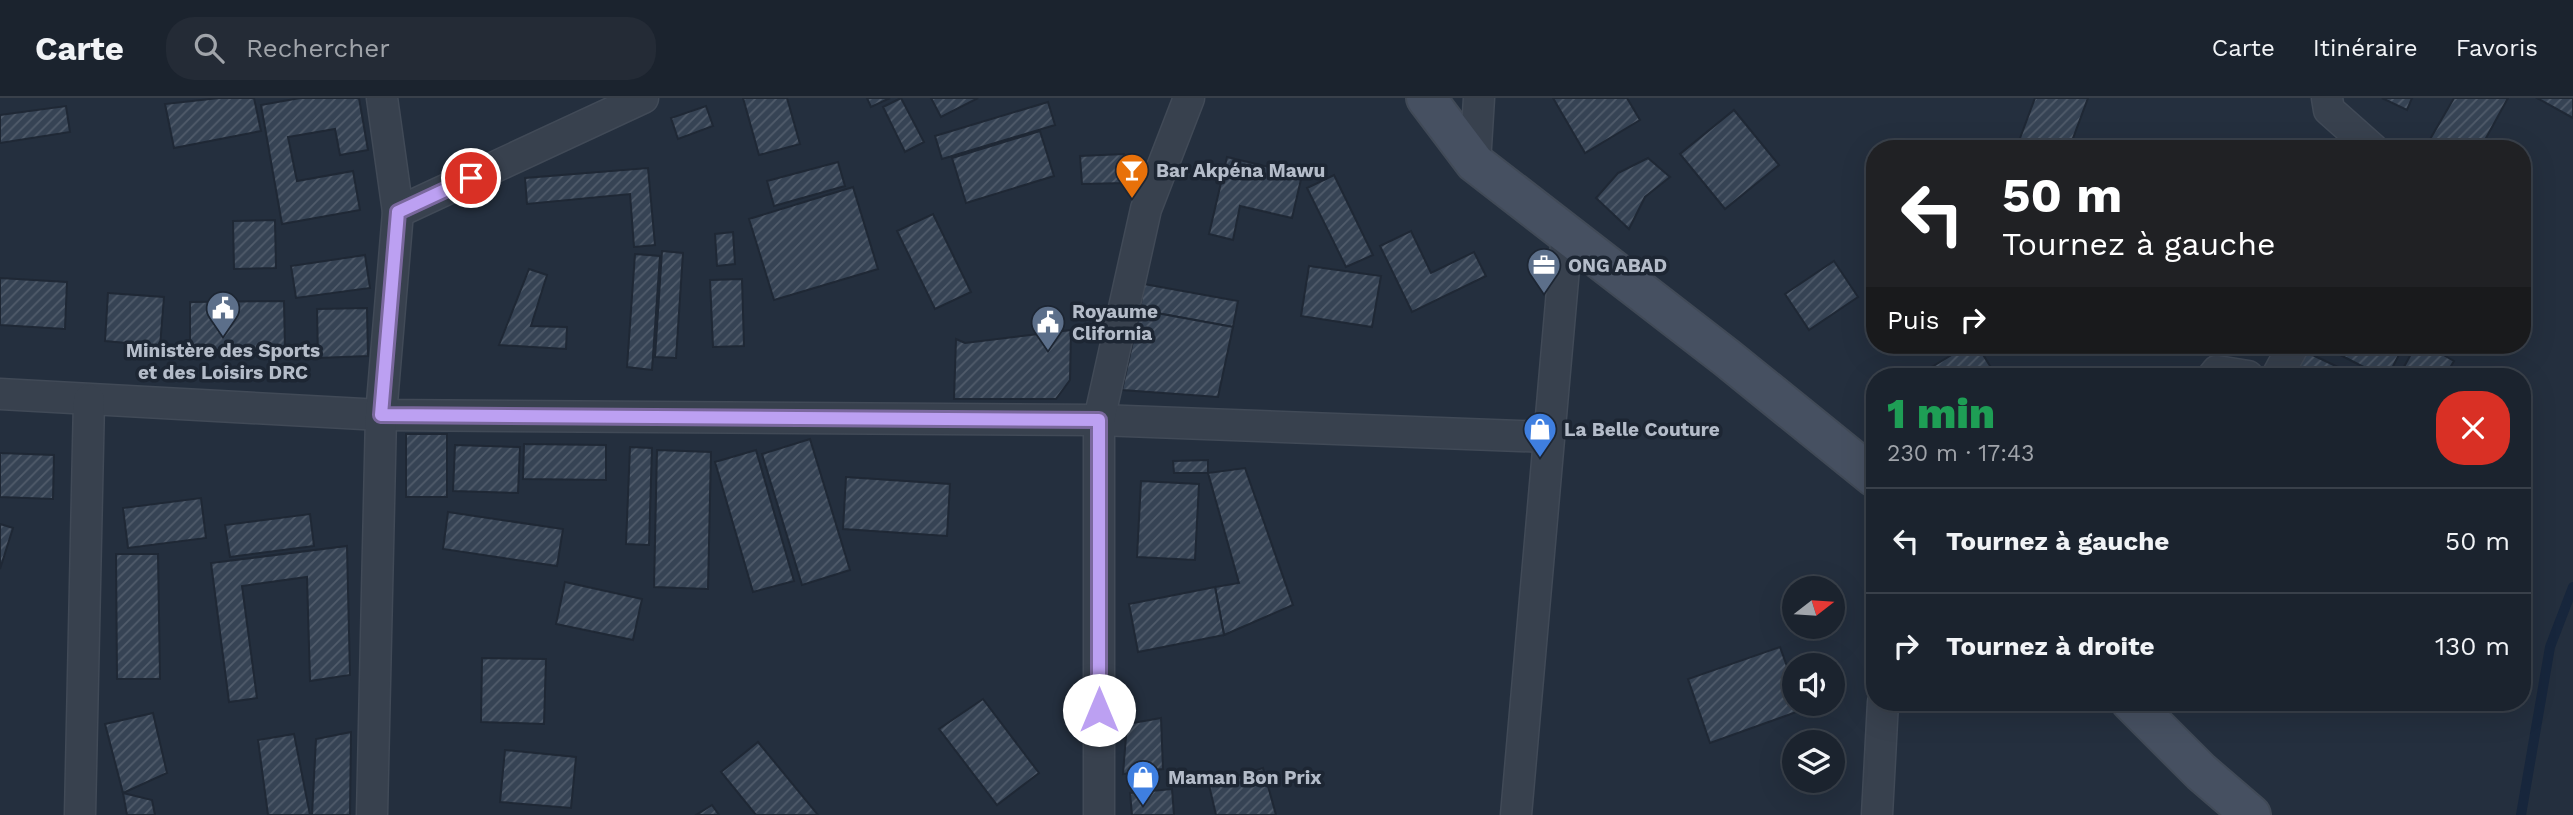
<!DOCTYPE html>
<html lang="fr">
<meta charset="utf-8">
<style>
body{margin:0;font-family:"Work Sans",sans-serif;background:#242b36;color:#f1f3f6;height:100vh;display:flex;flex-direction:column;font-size:26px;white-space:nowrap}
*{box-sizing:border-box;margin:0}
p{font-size:23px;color:#a0a4aa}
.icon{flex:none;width:38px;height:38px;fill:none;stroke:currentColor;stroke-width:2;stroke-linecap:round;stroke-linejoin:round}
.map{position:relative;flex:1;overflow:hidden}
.details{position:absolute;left:1866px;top:270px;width:665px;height:343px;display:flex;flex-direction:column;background:#1b232e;border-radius:28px;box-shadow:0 7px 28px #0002,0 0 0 2px #39404a}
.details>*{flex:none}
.hud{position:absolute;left:1866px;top:42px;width:665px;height:214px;border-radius:28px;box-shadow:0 7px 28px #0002,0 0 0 2px #39404a;background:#202124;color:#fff;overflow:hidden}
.needle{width:46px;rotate:73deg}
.buttons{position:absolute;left:1782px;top:478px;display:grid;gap:14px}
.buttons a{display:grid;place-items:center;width:63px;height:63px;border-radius:50%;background:#1b232e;box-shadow:0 7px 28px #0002,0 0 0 2px #39404a;font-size:35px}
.pin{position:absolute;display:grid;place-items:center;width:60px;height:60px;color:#fff;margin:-30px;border:4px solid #fff;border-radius:50%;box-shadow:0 2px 7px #0007}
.me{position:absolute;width:77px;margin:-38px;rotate:0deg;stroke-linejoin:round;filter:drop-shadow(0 0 5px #0008)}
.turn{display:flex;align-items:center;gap:24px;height:147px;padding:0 21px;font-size:32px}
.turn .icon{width:91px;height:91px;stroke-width:2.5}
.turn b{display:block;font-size:49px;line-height:60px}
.then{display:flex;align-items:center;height:66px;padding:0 21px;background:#0003;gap:14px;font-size:26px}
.round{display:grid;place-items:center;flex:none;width:74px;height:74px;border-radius:28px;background:#242b36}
.head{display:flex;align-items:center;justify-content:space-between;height:119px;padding:0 21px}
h1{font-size:42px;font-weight:800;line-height:52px;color:#1e9e55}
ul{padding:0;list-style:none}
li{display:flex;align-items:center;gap:21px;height:105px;padding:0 21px;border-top:2px solid #39404a}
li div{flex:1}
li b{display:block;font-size:26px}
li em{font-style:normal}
header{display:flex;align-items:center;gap:42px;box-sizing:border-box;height:98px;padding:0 35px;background:#1b232e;border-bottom:2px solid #39404a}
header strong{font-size:33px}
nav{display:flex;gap:38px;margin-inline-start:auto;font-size:24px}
.search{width:490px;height:63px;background:#242b36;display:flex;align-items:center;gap:18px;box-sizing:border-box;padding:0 24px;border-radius:28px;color:#a0a4aa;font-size:26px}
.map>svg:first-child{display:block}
</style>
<header>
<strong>Carte</strong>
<div class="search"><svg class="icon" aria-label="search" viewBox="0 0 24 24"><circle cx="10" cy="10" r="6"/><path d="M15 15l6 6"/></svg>Rechercher</div>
<nav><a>Carte</a><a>Itinéraire</a><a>Favoris</a></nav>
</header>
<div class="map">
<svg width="2573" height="717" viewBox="0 0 2573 717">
<defs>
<pattern id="building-hatch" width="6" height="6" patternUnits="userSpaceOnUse" patternTransform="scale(1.75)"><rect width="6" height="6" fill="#364354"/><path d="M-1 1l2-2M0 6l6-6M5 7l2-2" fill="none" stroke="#515c6b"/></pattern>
</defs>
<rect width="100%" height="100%" fill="#242f3e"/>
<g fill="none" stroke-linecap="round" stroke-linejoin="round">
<!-- stream -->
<polyline stroke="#17263c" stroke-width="10" points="2521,717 2550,549 2573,489"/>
</g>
<!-- building -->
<g fill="url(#building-hatch)" stroke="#1f2835" stroke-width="2">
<polygon points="219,0 254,0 261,33 174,50 165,6"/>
<polygon points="300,0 359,0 368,52 340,57 335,31 288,39 297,83 353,73 360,112 282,126 261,7"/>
<polygon points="743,0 787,0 800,46 759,57"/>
<polygon points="867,0 890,0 871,9"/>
<polygon points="901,0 924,44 905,54 883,9"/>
<polygon points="931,0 978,0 941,19"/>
<polygon points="1553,0 1627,0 1640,22 1585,55"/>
<polygon points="2035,0 2088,0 2069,51 2016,51"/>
<polygon points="2382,0 2412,0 2407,12"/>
<polygon points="2454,0 2508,0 2480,51 2441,51 2429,43"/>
<polygon points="2537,0 2573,0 2573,20"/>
<polygon points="1048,4 1055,27 942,61 935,38"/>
<polygon points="66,8 70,34 0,45 0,17"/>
<polygon points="706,8 713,28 678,41 671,20"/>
<polygon points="1734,12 1779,67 1725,111 1680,56"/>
<polygon points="1040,33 1054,78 966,105 952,60"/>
<polygon points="1124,56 1126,85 1082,86 1080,58"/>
<polygon points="1227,59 1302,77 1292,120 1240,108 1233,142 1209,136"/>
<polygon points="1648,60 1670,79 1645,99 1629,131 1596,100 1618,75"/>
<polygon points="838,64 845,88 774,108 767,83"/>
<polygon points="648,70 655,147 634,149 630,96 527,106 525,80"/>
<polygon points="1334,77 1373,157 1346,169 1307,90"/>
<polygon points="853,89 878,171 774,202 749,121"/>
<polygon points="933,116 971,194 935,211 897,133"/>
<polygon points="275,122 276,170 234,171 233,123"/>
<polygon points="1411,133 1431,175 1474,154 1486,178 1412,214 1380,148"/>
<polygon points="733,134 735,166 717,168 715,136"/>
<polygon points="662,153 683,155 676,260 655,259"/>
<polygon points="635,156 660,158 652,272 627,269"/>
<polygon points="365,157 370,190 296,200 291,168"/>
<polygon points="1834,163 1858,199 1809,232 1785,196"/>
<polygon points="1309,168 1381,178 1372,229 1301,218"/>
<polygon points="529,171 547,177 531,228 567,229 566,251 499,247"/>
<polygon points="0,180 67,184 65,231 0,227"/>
<polygon points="742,181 744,248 713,249 710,182"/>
<polygon points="1144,186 1238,203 1233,229 1140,212"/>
<polygon points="108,195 164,199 160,248 105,243"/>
<polygon points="284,203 285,252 190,252 190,204"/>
<polygon points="367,210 368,258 318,260 317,211"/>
<polygon points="1140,212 1233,229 1218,299 1122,292"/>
<polygon points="1071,232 1070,282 1056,301 954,301 956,241 965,245"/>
<polygon points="1968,247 1977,247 1990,268 1974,278 1917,278"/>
<polygon points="2321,247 2404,247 2388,278 2381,278"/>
<polygon points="2416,247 2426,247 2454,263 2445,278 2399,278"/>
<polygon points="2446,247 2470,247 2466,256"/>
<polygon points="2302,252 2340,270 2336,278 2291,278"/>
<rect x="406" y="336" width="41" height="63"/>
<polygon points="810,341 850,472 802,487 762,356"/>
<polygon points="524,346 606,347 606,382 523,381"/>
<polygon points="455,347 520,349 518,395 453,393"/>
<polygon points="630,349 652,350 649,447 626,446"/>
<polygon points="657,352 711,354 708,491 654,489"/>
<polygon points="756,352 794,483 753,494 715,364"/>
<polygon points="0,355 54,357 53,401 0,399"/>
<polygon points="1208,362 1208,375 1174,375 1173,363"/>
<polygon points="1245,370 1293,507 1224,537 1215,489 1239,485 1208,375"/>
<polygon points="846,379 950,386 947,438 843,431"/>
<polygon points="1141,383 1199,386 1195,462 1137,459"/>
<polygon points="201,400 206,440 128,450 123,410"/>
<polygon points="448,414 563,431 557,468 443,451"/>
<polygon points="310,416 314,448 230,459 225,427"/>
<polygon points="0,426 13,430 0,471"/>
<polygon points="347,448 350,577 310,583 307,479 242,488 257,600 229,604 211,465"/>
<polygon points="116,456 158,456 160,581 117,581"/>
<polygon points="565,484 642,501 633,542 556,526"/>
<polygon points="1215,489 1224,537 1138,554 1129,506"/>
<polygon points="1780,549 1794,588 1794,606 1800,606 1802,612 1710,645 1688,581"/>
<polygon points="482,560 546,561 544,626 481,624"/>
<polygon points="983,601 1039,675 997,707 939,631"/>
<polygon points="153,615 167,675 123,695 105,626"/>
<polygon points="1161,620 1163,671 1123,676 1127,626"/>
<polygon points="351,634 350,717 312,717 316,641"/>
<polygon points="294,636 310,717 268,717 258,642"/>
<polygon points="758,644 818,717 756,717 721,674"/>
<polygon points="505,652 576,659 571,710 500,704"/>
<polygon points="1263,670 1276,717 1216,717 1209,687"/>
<polygon points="1172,691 1174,717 1132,717 1130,695"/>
<polygon points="123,695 152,702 155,717 127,717"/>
<polygon points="712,707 719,717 696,717"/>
</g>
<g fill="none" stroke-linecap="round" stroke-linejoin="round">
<defs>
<g id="street">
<polyline points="2327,0 2329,12 2373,51"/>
<polyline points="1475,65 1479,0"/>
<polyline points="398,114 643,0"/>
<polyline points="2213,278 2217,273 2248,278"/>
<polyline points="2277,278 2294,247"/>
<polyline points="0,296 381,317 1099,322 1548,339"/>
<polyline points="80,717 89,302"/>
<polyline points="372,717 381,317 398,114 382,0"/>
<polyline points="1099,717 1099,322 1146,111 1189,0"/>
<polyline points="1516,717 1567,136"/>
<polyline points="1877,717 1883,604"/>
</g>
<g id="secondary">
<polyline points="1426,0 1475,65 1727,260 1874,379"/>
<polyline points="2131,604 2201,674 2251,717"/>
</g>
</defs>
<!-- street casing -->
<use href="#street" stroke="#414a57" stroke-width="33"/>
<!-- secondary casing -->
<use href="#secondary" stroke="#414a57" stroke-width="42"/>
<!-- street -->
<use href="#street" stroke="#38414e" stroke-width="30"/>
<!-- secondary -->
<use href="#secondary" stroke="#465061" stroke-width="38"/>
</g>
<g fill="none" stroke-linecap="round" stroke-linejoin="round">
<defs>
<polyline id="route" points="471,80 398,114 381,317 1099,322 1099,612"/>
</defs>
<!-- route casing -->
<use href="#route" stroke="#7a689d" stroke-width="18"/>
<!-- route -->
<use href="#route" stroke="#bca0f2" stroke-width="12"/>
</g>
<!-- icons -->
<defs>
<symbol id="bar-pin" viewBox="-11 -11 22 30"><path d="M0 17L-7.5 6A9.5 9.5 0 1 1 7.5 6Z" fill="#e8710a" stroke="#1d2633"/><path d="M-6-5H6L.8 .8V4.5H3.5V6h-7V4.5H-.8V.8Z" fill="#fff"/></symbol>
<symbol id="office-pin" viewBox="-11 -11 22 30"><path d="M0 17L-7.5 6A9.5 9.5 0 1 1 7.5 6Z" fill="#5c6f8a" stroke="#1d2633"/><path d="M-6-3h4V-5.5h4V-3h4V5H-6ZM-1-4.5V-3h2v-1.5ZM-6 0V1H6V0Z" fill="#fff"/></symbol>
<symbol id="civic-pin" viewBox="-11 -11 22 30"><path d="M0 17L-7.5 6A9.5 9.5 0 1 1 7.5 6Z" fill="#5c6f8a" stroke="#1d2633"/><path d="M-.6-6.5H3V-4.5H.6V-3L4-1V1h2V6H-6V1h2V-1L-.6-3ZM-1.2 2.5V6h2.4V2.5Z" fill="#fff"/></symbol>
<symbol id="shop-pin" viewBox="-11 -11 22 30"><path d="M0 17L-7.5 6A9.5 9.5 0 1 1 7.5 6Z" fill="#3f7fe0" stroke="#1d2633"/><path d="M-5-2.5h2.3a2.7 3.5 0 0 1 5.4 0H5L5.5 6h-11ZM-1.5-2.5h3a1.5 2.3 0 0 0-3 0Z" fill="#fff"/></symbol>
</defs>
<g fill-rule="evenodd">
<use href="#bar-pin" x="1113" y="53" width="38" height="52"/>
<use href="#office-pin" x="1525" y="148" width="38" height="52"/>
<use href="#civic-pin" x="204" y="191" width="38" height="52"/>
<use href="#civic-pin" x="1029" y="205" width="38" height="52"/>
<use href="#shop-pin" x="1521" y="312" width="38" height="52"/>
<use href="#shop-pin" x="1124" y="660" width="38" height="52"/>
</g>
<g text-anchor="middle" stroke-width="7" stroke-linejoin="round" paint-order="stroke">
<!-- poi labels -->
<g font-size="19" font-weight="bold" fill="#b4bcc9" stroke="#1d2633" text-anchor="start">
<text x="1156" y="79">Bar Akpéna Mawu</text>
<text x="1568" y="174">ONG ABAD</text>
<text x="1072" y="220">Royaume<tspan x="1072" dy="22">Clifornia</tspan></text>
<text x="223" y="259" text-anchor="middle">Ministère des Sports<tspan x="223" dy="22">et des Loisirs DRC</tspan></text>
<text x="1564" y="338">La Belle Couture</text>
<text x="1168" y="686">Maman Bon Prix</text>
</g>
</g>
</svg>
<div class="buttons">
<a><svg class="needle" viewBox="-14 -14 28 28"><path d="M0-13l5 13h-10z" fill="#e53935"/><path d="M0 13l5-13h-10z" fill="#a0a4aa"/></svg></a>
<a><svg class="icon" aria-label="sound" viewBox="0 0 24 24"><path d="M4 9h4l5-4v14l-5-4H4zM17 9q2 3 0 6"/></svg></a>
<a><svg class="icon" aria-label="layers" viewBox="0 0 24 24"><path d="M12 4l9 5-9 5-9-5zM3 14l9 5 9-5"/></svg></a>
</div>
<div class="pin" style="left:471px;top:80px;background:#d93025"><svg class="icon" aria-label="arrive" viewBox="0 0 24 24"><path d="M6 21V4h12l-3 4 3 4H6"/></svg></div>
<svg class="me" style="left:1099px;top:612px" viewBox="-20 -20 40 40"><circle r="19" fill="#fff"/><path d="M0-13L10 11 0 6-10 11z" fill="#bca0f2"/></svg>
<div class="hud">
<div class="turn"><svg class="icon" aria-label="left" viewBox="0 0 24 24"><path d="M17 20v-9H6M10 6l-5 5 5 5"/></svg><div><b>50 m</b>Tournez à gauche</div></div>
<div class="then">Puis<svg class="icon" aria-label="right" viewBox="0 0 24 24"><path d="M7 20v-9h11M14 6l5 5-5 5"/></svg></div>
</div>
<section class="details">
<div class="head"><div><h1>1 min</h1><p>230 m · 17:43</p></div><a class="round" style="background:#d93025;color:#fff"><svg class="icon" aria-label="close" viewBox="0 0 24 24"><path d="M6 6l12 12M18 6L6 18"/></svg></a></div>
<ul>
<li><svg class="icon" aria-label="left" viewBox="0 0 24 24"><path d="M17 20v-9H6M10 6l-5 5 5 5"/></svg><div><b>Tournez à gauche</b></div><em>50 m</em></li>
<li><svg class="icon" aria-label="right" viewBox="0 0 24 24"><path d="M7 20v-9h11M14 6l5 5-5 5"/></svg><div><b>Tournez à droite</b></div><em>130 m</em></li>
</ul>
</section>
</div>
